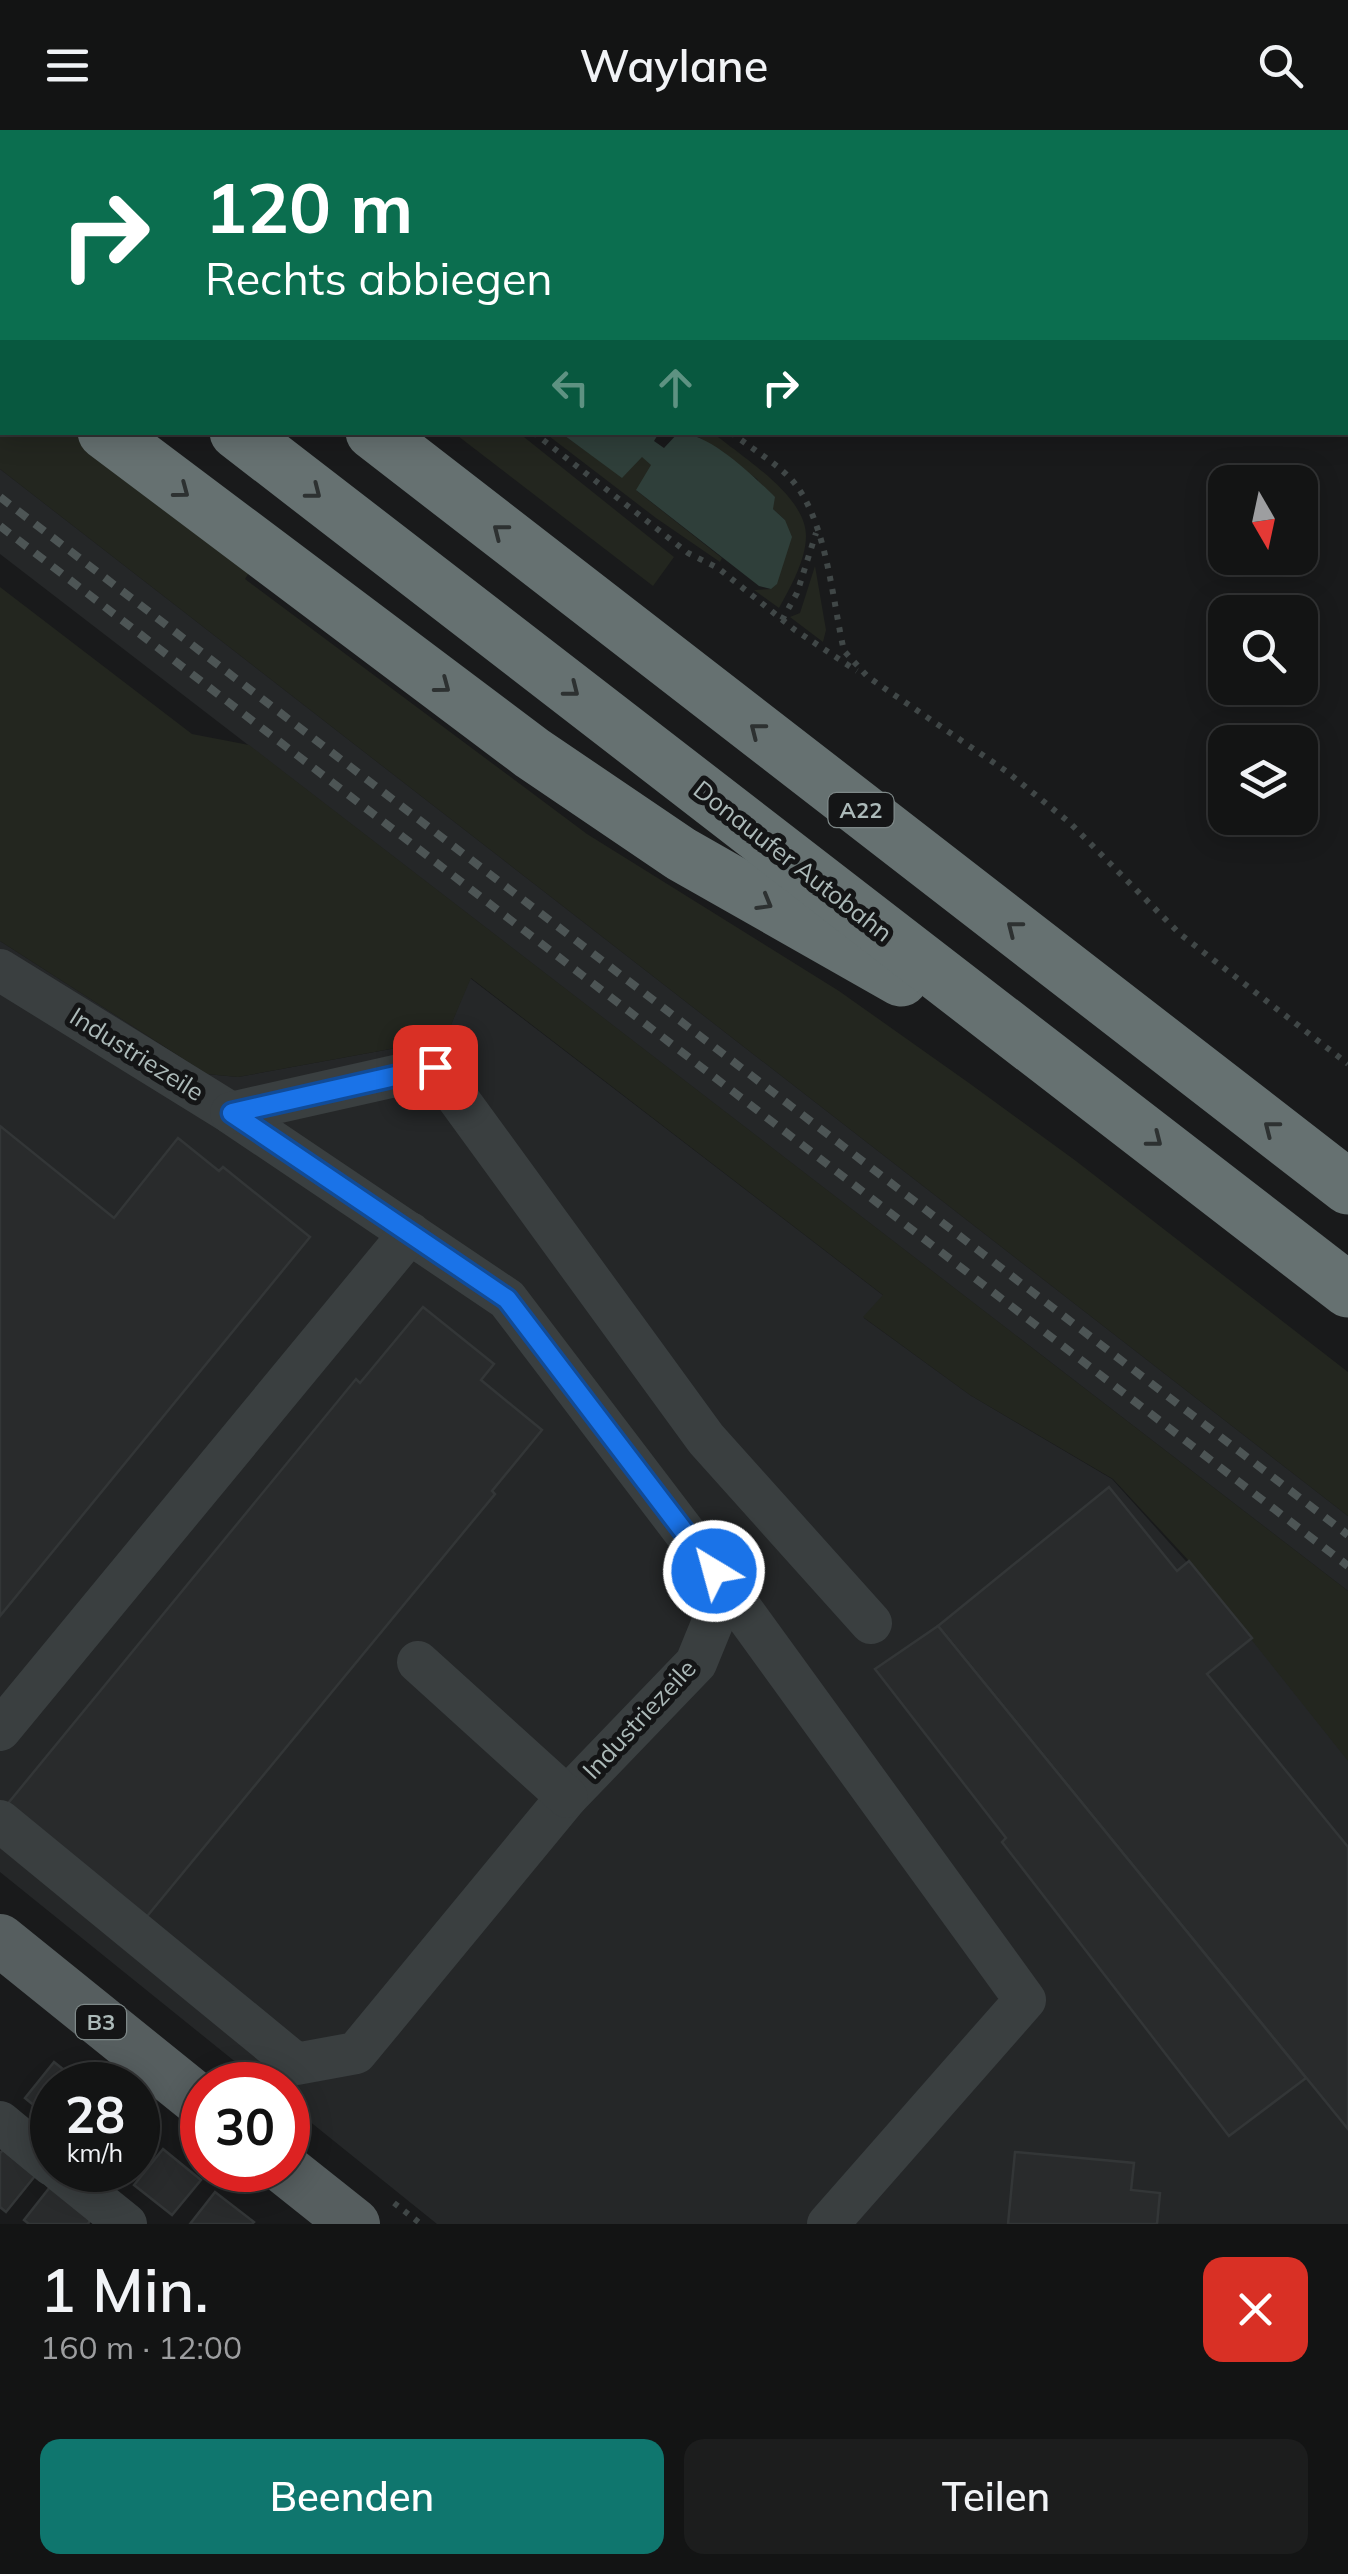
<!DOCTYPE html>
<html lang="de">
<meta charset="utf-8">
<style>
body{margin:0;font-family:Mulish,sans-serif;background:#1c1d1d;color:#f1f3f6;height:100vh;display:flex;flex-direction:column;font-size:38px;white-space:nowrap}
*{box-sizing:border-box;margin:0}
p{font-size:32px;color:#9d9ea0}
.icon{flex:none;width:55px;height:55px;fill:none;stroke:currentColor;stroke-width:2;stroke-linecap:round;stroke-linejoin:round}
.map{position:relative;height:2094px;overflow:hidden}
.drawer{display:flex;flex-direction:column;background:#131414;flex:1}
.drawer>*{flex:none}
.guide{position:absolute;left:0px;top:0px;width:1350px;height:305px;box-shadow:0 5px 25px #0003,0 0 0 2px #323334;background:#0b6e4f;color:#fff;overflow:hidden}
.needle{width:65px;rotate:171deg}
.controls{position:absolute;left:1208px;top:335px;display:grid;gap:20px}
.controls a{display:grid;place-items:center;width:110px;height:110px;border-radius:20px;background:#131414;box-shadow:0 5px 25px #0003,0 0 0 2px #323334;font-size:50px}
.speed{position:absolute;left:30px;top:1932px;display:flex;gap:20px;font-size:50px;font-weight:700;text-align:center}
.speed>*{display:grid;place-content:center;width:130px;height:130px;border-radius:50%;background:#131414;box-shadow:0 5px 25px #0003,0 0 0 2px #323334;line-height:1}
.speed small{font-size:25px;font-weight:400}
.speed .limit{border:15px solid #d22;background:#fff;color:#111}
.pin{position:absolute;display:grid;place-items:center;width:85px;height:85px;color:#fff;margin:-42px;border-radius:20px;box-shadow:0 5px 15px #0006}
.me{position:absolute;width:110px;margin:-55px;rotate:323deg;stroke-linejoin:round;filter:drop-shadow(0 0 8px #0008)}
.turn{display:flex;align-items:center;gap:35px;height:210px;padding:0 40px;font-size:45px}
.turn .icon{width:130px;height:130px;stroke-width:2.5}
.turn b{display:block;font-size:70px;line-height:85px}
.lanes{display:flex;align-items:center;height:95px;padding:0 40px;background:#0003;justify-content:center;gap:50px;direction:ltr}
.lanes .off{opacity:.35}
.round{display:grid;place-items:center;flex:none;width:105px;height:105px;border-radius:20px;background:#1c1d1d}
.summary{display:flex;align-items:center;justify-content:space-between;height:170px;padding:0 40px}
h1{font-size:60px;font-weight:600;line-height:75px}
.primary-button{display:flex;gap:20px;margin-top:auto;padding:20px 40px}
.primary-button a{flex:1;height:115px;border-radius:20px;background:#0f766e;color:#fff;font-size:40px;font-weight:600;line-height:115px;text-align:center}
.primary-button a+a{background:#1c1d1d;color:#f1f3f6}
header{display:flex;justify-content:space-between;align-items:center;height:130px;padding:0 40px;background:#131414;font-size:45px;font-weight:600}
.map>svg:first-child{display:block}
</style>
<header><svg class="icon" aria-label="menu" viewBox="0 0 24 24"><path d="M4 6h16M4 12h16M4 18h16"/></svg>Waylane<svg class="icon" aria-label="search" viewBox="0 0 24 24"><circle cx="10" cy="10" r="6"/><path d="M15 15l6 6"/></svg></header>
<div class="map">
<svg width="1348" height="2094" viewBox="0 0 1348 2094">
<rect width="100%" height="100%" fill="#191a1b"/>
<!-- built -->
<g fill="#252728">
<polygon points="0,339 1348,1386 1348,1461 0,424"/>
<polygon points="0,811 207,944 238,947 445,909 470,848 884,1166 864,1188 970,1265 1112,1349 1348,1611 1348,2094 437,2094 288,1974 288,1955 264,1955 0,1742"/>
</g>
<!-- green -->
<g fill="#23261f">
<polygon points="0,246 2,302 74,303 252,438 245,449 587,704 839,861 969,953 1076,1031 1348,1242 1348,1386 0,339"/>
<polygon points="454,303 519,303 674,427 653,456"/>
<polygon points="545,303 561,303 622,347 642,326 652,335 637,361 722,428 720,432 656,388"/>
<path d="M693,303C698,303 703,302 709,303C717,304 726,314 734,319C758,338 806,371 806,406C806,430 790,458 779,478L754,460L771,459L785,390L773,379L757,349Z"/>
<polygon points="815,436 826,500 823,512 790,487 800,483"/>
<polygon points="0,457 192,604 249,615 1348,1461 1348,1631 1189,1431 1113,1349 970,1265 863,1187 883,1165 471,848 445,909 238,947 207,944 0,811"/>
</g>
<!-- water -->
<path fill="#2f3f3a" d="M561,303H659L654,311L664,318L678,303C709,302 753,346 775,367L773,379L785,390L792,407L777,454L771,459L759,456L636,360L651,335L642,327L622,348Z"/>
<!-- building -->
<g fill="#292b2c" stroke="#333637" stroke-width="2.5">
<polygon points="0,996 114,1088 178,1008 219,1041 223,1037 310,1107 0,1486"/>
<polygon points="423,1177 494,1234 481,1250 542,1300 492,1361 495,1364 144,1790 5,1677 356,1249 360,1253"/>
<polygon points="1109,1357 1177,1441 1189,1431 1252,1508 1207,1544 1348,1717 1348,1999 938,1496"/>
<polygon points="938,1496 1306,1948 1229,2006 1002,1712 1006,1708 875,1539"/>
<polygon points="54,1932 83,1955 52,1955 52,1990 25,1968"/>
<polygon points="138,1998 148,2006 138,2019"/>
<polygon points="163,2019 201,2050 172,2085 134,2055"/>
<polygon points="3,2020 35,2046 6,2082 0,2077 0,2023"/>
<polygon points="1015,2022 1134,2033 1131,2060 1160,2063 1157,2094 1008,2094"/>
<polygon points="50,2057 91,2089 88,2094 29,2094 24,2090"/>
<polygon points="215,2062 254,2092 252,2094 190,2094"/>
</g>
<g fill="none" stroke-linecap="round" stroke-linejoin="round">
<!-- path -->
<g stroke="#404747" stroke-width="6" stroke-dasharray="5 8" stroke-linecap="butt">
<polyline points="166,0 169,2"/>
<polyline points="533,302 688,423 718,438 795,500 857,541"/>
<path d="M731,302C749,317 770,329 787,345C826,382 832,469 844,521L868,547L1006,641L1069,692L1180,804L1348,934"/>
<polyline points="782,490 797,463 816,403"/>
<polyline points="394,2073 421,2094"/>
</g>
<!-- minor -->
<g stroke="#3a3f40" stroke-width="42">
<polyline points="0,840 231,983 507,1169 714,1441 714,1489 696,1533 567,1667 356,1923 296,1934 0,1691"/>
<polyline points="231,983 435,937 706,1309 871,1493"/>
<polyline points="714,1441 1025,1870 828,2094"/>
<polyline points="418,1532 567,1667"/>
<polyline points="0,1600 410,1103"/>
<polyline points="0,1992 52,2035"/>
<polyline points="59,2040 126,2094"/>
</g>
<!-- major -->
<g stroke="#565e5f" stroke-width="52">
<polyline points="0,1810 202,1973"/>
<polyline points="286,2040 354,2094"/>
</g>
<!-- highway -->
<g stroke="#667171" stroke-width="55">
<polyline points="0,14 2,16"/>
<polyline points="0,120 2,122"/>
<polyline points="0,223 2,225"/>
<polyline points="105,302 532,623 681,724 901,849"/>
<polyline points="237,302 1348,1160"/>
<polyline points="373,302 1348,1057"/>
</g>
<!-- rail -->
<g stroke="#4d5555" stroke-width="8" stroke-dasharray="12 10" stroke-linecap="butt">
<polyline points="0,367 1348,1405"/>
<polyline points="0,396 1348,1436"/>
</g>
</g>
<!-- one-way arrows -->
<defs><path id="oneway-chevron" d="M-2-3.5L2.5 0L-2 3.5" fill="none" stroke-width="1.6" stroke-linecap="round" stroke-linejoin="round" transform="scale(2.5)"/></defs>
<g stroke="#2d3131">
<use href="#oneway-chevron" transform="translate(182 361) rotate(37)"/>
<use href="#oneway-chevron" transform="translate(314 362) rotate(38)"/>
<use href="#oneway-chevron" transform="translate(500 401) rotate(-142)"/>
<use href="#oneway-chevron" transform="translate(443 556) rotate(37)"/>
<use href="#oneway-chevron" transform="translate(572 560) rotate(38)"/>
<use href="#oneway-chevron" transform="translate(757 600) rotate(-142)"/>
<use href="#oneway-chevron" transform="translate(765 773) rotate(30)"/>
<use href="#oneway-chevron" transform="translate(1014 798) rotate(-142)"/>
<use href="#oneway-chevron" transform="translate(1271 998) rotate(-142)"/>
<use href="#oneway-chevron" transform="translate(1155 1010) rotate(38)"/>
</g>
<g fill="none" stroke-linecap="round" stroke-linejoin="round">
<defs>
<polyline id="route" points="435,937 232,983 507,1169 714,1441"/>
</defs>
<!-- route casing -->
<use href="#route" stroke="#114b97" stroke-width="25"/>
<!-- route -->
<use href="#route" stroke="#1a73e8" stroke-width="18"/>
</g>
<g text-anchor="middle" stroke-width="10" stroke-linejoin="round" paint-order="stroke">
<!-- shield labels -->
<g fill="#141516" stroke="#7e8888" stroke-width="2.5">
<rect x="828.5" y="663" width="65" height="34" rx="8"/>
<rect x="76" y="1875" width="50" height="34" rx="8"/>
</g>
<g font-size="22" font-weight="bold" fill="#acbab9">
<text x="861" y="688">A22</text>
<text x="101" y="1900">B3</text>
</g>
<!-- street labels -->
<g font-size="25" fill="#acbab9" stroke="#141516">
<text transform="translate(793 731) rotate(38)" y="9">Donauufer Autobahn</text>
<text transform="translate(137 924) rotate(32)" y="9">Industriezeile</text>
<text transform="translate(639 1589) rotate(-47)" y="9">Industriezeile</text>
</g>
</g>
</svg>
<div class="controls">
<a><svg class="needle" viewBox="-14 -14 28 28"><path d="M0-13l5 13h-10z" fill="#e53935"/><path d="M0 13l5-13h-10z" fill="#9d9ea0"/></svg></a>
<a><svg class="icon" aria-label="search" viewBox="0 0 24 24"><circle cx="10" cy="10" r="6"/><path d="M15 15l6 6"/></svg></a>
<a><svg class="icon" aria-label="layers" viewBox="0 0 24 24"><path d="M12 4l9 5-9 5-9-5zM3 14l9 5 9-5"/></svg></a>
</div>
<div class="speed"><div>28<small>km/h</small></div><div class="limit">30</div></div>
<div class="pin" style="left:435px;top:937px;background:#d93025"><svg class="icon" aria-label="arrive" viewBox="0 0 24 24"><path d="M6 21V4h12l-3 4 3 4H6"/></svg></div>
<svg class="me" style="left:714px;top:1441px" viewBox="-20 -20 40 40"><circle r="17" fill="#1a73e8" stroke="#fff" stroke-width="3"/><path d="M0-11L8 9 0 5-8 9z" fill="#fff"/></svg>
<div class="guide">
<div class="turn"><svg class="icon" aria-label="right" viewBox="0 0 24 24"><path d="M7 20v-9h11M14 6l5 5-5 5"/></svg><div><b>120 m</b>Rechts abbiegen</div></div>
<div class="lanes"><svg class="icon off" aria-label="left" viewBox="0 0 24 24"><path d="M17 20v-9H6M10 6l-5 5 5 5"/></svg><svg class="icon off" aria-label="ahead" viewBox="0 0 24 24"><path d="M12 20V5M6 11l6-6 6 6"/></svg><svg class="icon" aria-label="right" viewBox="0 0 24 24"><path d="M7 20v-9h11M14 6l5 5-5 5"/></svg></div>
</div>
</div>
<section class="drawer">
<div class="summary"><div><h1>1 Min.</h1><p>160 m · 12:00</p></div><a class="round" style="background:#d93025;color:#fff"><svg class="icon" aria-label="close" viewBox="0 0 24 24"><path d="M6 6l12 12M18 6L6 18"/></svg></a></div>
<div class="primary-button"><a>Beenden</a><a>Teilen</a></div>
</section>
